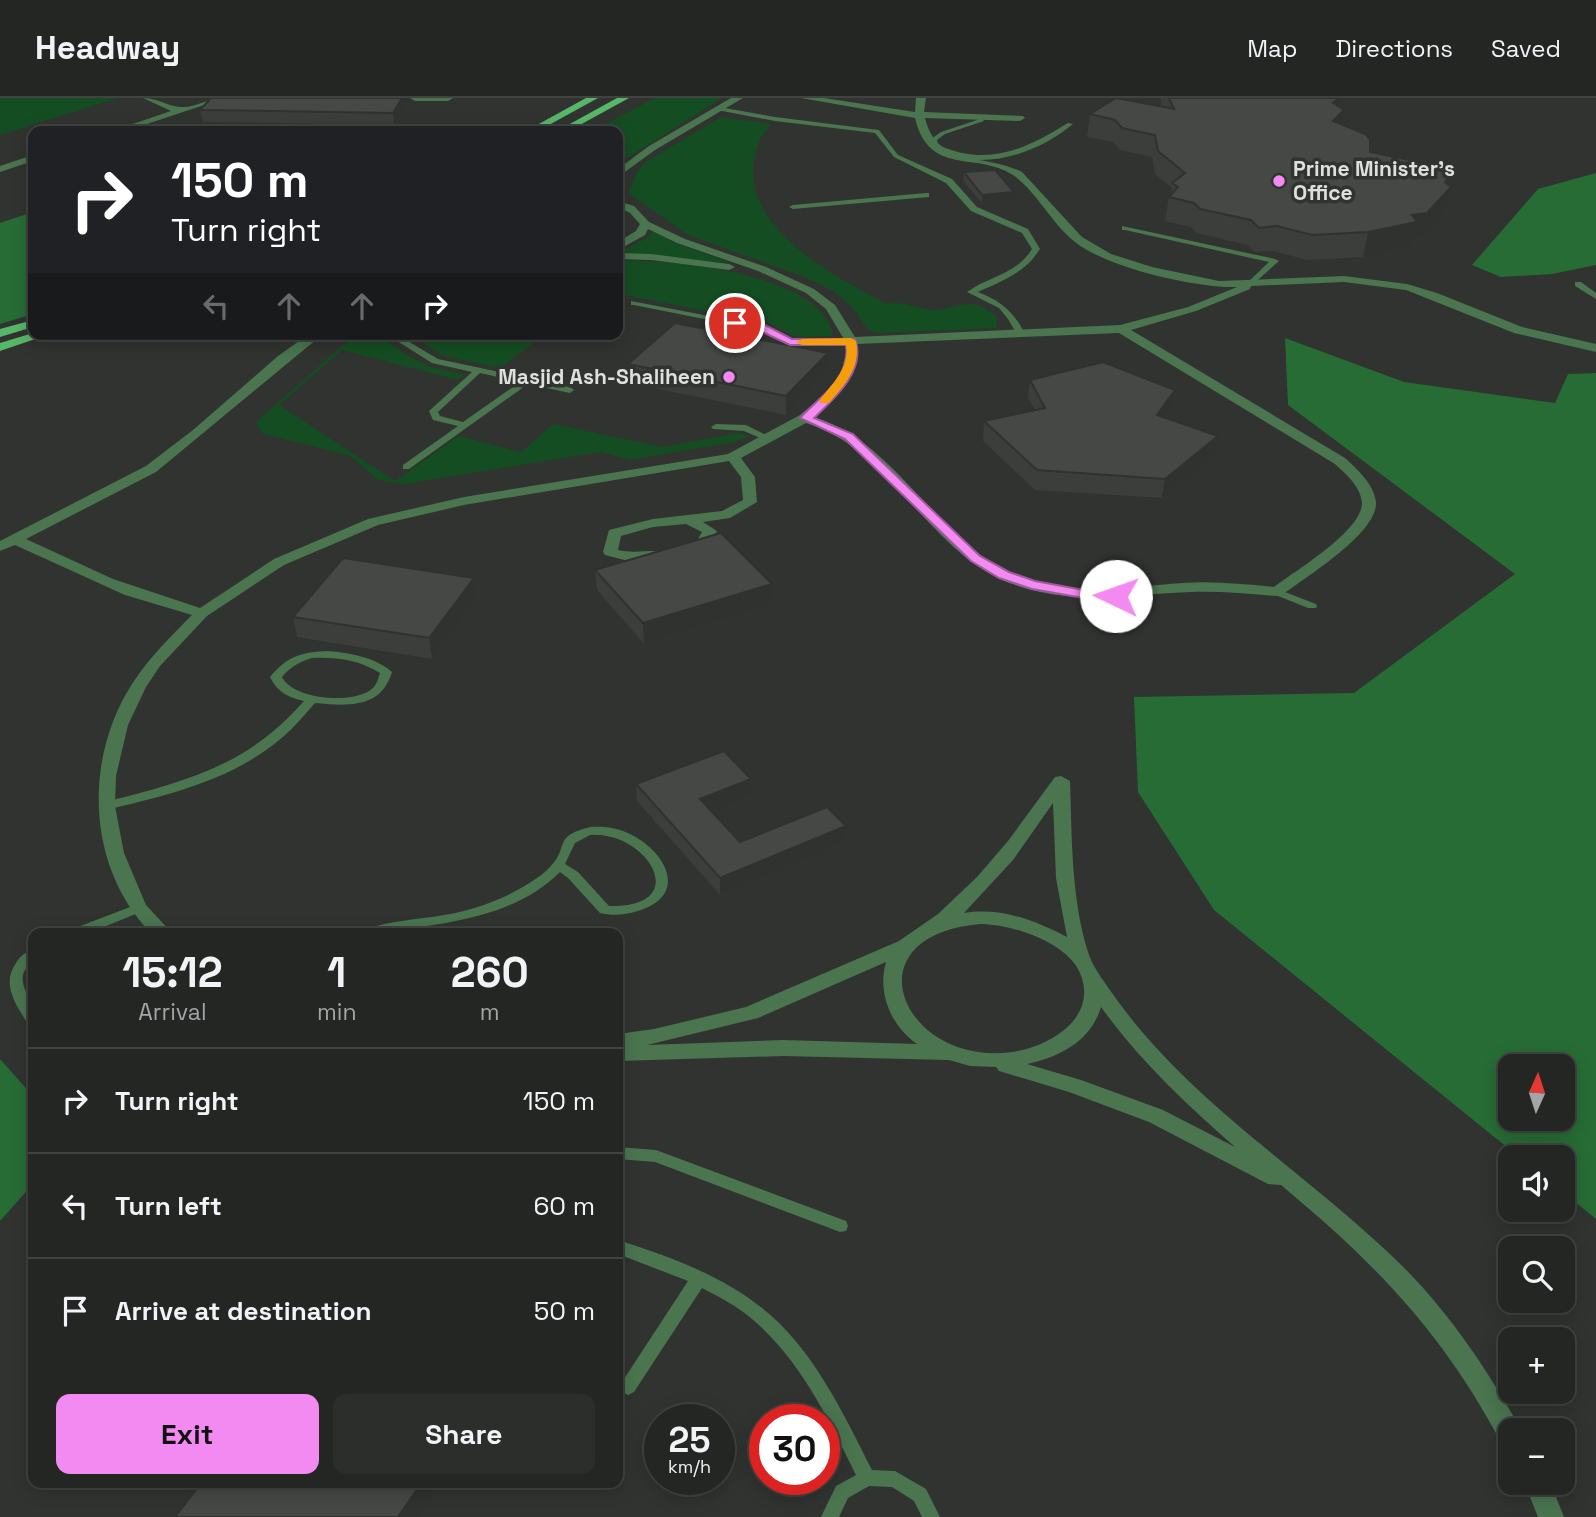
<!DOCTYPE html>
<meta charset="utf-8">
<style>
body{margin:0;font-family:"Space Grotesk",sans-serif;background:#2c2e2c;color:#f1f3f6;height:100vh;display:flex;flex-direction:column;font-size:26px;white-space:nowrap}
*{box-sizing:border-box;margin:0}
p{font-size:23px;color:#a3a5a6}
.icon{flex:none;width:38px;height:38px;fill:none;stroke:currentColor;stroke-width:2;stroke-linecap:round;stroke-linejoin:round}
.map{position:relative;flex:1;overflow:hidden}
.drawer{position:absolute;left:28px;top:830px;width:595px;height:560px;display:flex;flex-direction:column;background:#242624;border-radius:14px;box-shadow:0 4px 18px #0003,0 0 0 2px #414341}
.drawer>*{flex:none}
.banner{position:absolute;left:28px;top:28px;width:595px;height:214px;border-radius:14px;box-shadow:0 4px 18px #0003,0 0 0 2px #414341;background:#202124;color:#fff;overflow:hidden}
.needle{width:46px;rotate:3deg}
.controls{position:absolute;left:1498px;top:956px;display:grid;gap:14px}
.controls a{display:grid;place-items:center;width:77px;height:77px;border-radius:14px;background:#242624;box-shadow:0 4px 18px #0003,0 0 0 2px #414341;font-size:35px}
.speed{position:absolute;left:644px;top:1306px;display:flex;gap:14px;font-size:35px;font-weight:700;text-align:center}
.speed>*{display:grid;place-content:center;width:91px;height:91px;border-radius:50%;background:#242624;box-shadow:0 4px 18px #0003,0 0 0 2px #414341;line-height:1}
.speed small{font-size:18px;font-weight:400}
.speed .limit{border:10px solid #d22;background:#fff;color:#111}
.pin{position:absolute;display:grid;place-items:center;width:60px;height:60px;color:#fff;margin:-30px;border:4px solid #fff;border-radius:50%;box-shadow:0 2px 7px #0007}
.me{position:absolute;width:77px;margin:-38px;rotate:273deg;stroke-linejoin:round;filter:drop-shadow(0 0 5px #0008)}
.turn{display:flex;align-items:center;gap:24px;height:147px;padding:0 28px;font-size:32px}
.turn .icon{width:91px;height:91px;stroke-width:2.5}
.turn b{display:block;font-size:49px;line-height:60px}
.lanes{display:flex;align-items:center;height:66px;padding:0 28px;background:#0003;justify-content:center;gap:35px;direction:ltr}
.lanes .off{opacity:.35}
.eta{display:flex;justify-content:space-evenly;align-items:center;height:119px;text-align:center}
.eta b{font-size:42px;font-weight:700;line-height:49px}
.button{display:flex;gap:14px;margin-top:auto;padding:14px 28px}
.button a{flex:1;height:80px;border-radius:14px;background:#f38af1;color:#111;font-size:28px;font-weight:700;line-height:80px;text-align:center}
.button a+a{background:#2c2e2c;color:#f1f3f6}
ul{padding:0;list-style:none}
li{display:flex;align-items:center;gap:21px;height:105px;padding:0 28px;border-top:2px solid #414341}
li div{flex:1}
li b{display:block;font-size:26px}
li em{font-style:normal}
header{display:flex;align-items:center;gap:42px;box-sizing:border-box;height:98px;padding:0 35px;background:#242624;border-bottom:2px solid #414341}
header strong{font-size:33px}
nav{display:flex;gap:38px;margin-inline-start:auto;font-size:24px}
.map>svg:first-child{display:block}
</style>
<header>
<strong>Headway</strong>
<nav><a>Map</a><a>Directions</a><a>Saved</a></nav>
</header>
<div class="map">
<svg width="1596" height="1419" viewBox="0 0 1596 1419">
<rect width="100%" height="100%" fill="#303330"/>
<!-- green -->
<g fill="#154d22">
<polygon points="0,0 118,0 0,37"/>
<polygon points="655,0 722,0 618,66 618,33 592,33"/>
<path d="M721,19L771,26C767,32 761,38 759,44C727,124 831,176 887,206C903,202 917,211 934,212C947,212 961,205 972,206C982,207 989,213 996,218L997,230L877,235L868,231L852,209L833,193L807,180L688,137L628,95L638,72L647,63Z"/>
<polygon points="653,133 672,144 731,165 618,155 647,140"/>
<path d="M618,162C669,163 823,173 833,238L796,239L769,225L618,196Z"/>
<polygon points="335,236 377,236 407,257 431,269 463,276 461,280 454,281 342,252 279,307 395,383 459,338 521,354 553,326 662,349 738,335 747,337 746,340 734,344 630,362 601,354 404,386 378,382 351,358 263,336 256,324 350,241"/>
<polygon points="409,236 545,236 501,270 443,258"/>
</g>
<!-- forest -->
<g fill="#276c35" fill-rule="evenodd">
<polygon points="1596,75 1596,167 1552,176 1501,179 1472,167 1538,91"/>
<polygon points="33,114 33,216 0,226 0,125"/>
<path d="M1285,240L1404,284L1555,305L1568,276L1596,275V1121L1563,1094V1059H1519L1214,812L1138,694L1134,599L1354,595L1515,476L1288,307ZM1510,968H1563V1020H1510Z"/>
<polygon points="0,961 33,998 33,1086 0,1123"/>
</g>
<g fill="none" stroke-linecap="round" stroke-linejoin="round">
<!-- service -->
<g fill="#4a754f" fill-rule="evenodd">
<path d="M719,9L775,19L879,32L898,57L952,81L977,109L1028,131L1040,151C1025,175 1002,183 978,194C1001,203 1014,214 1025,236L1024,238H1018L1008,221L999,210L967,194C989,178 1017,176 1032,151L1022,135L971,113L946,85L894,59L875,35L775,23L717,12L716,11Z"/>
<path d="M978,20H982L984,23L945,36L937,42L938,47C988,69 1024,52 1068,25L1073,26C1036,57 975,77 932,48L931,41L941,34L977,22Z"/>
<polygon points="926,95 929,95 929,99 793,111 789,109 793,107"/>
<polygon points="1122,128 1275,161 1279,163 1250,189 1246,187 1247,185 1269,164 1125,132 1122,132"/>
<polygon points="1575,184 1581,184 1596,195 1596,201 1575,188"/>
<polygon points="631,203 761,228 791,241 851,240 855,243 851,246 790,247 759,232 634,207 631,207"/>
<path d="M386,236H396L438,261L570,289L574,292L570,295L528,286L409,371H403V367L458,328L433,322L429,313L472,274L432,265ZM480,275L520,284L463,324L440,318L438,314Z"/>
<polygon points="716,326 746,327 772,340 767,343 744,333 713,331 711,329"/>
<polygon points="1277,491 1316,506 1317,508 1316,510 1308,510 1273,496 1272,494"/>
<path d="M328,553C350,555 375,559 392,574C381,611 347,608 315,605C302,620 289,635 273,647C225,684 164,698 106,712L102,711L100,708L102,705C185,683 245,670 304,603C288,599 278,595 270,579C287,558 302,554 328,553ZM312,560C337,559 359,562 380,575C378,581 377,586 373,590C355,607 293,602 282,579C290,569 299,564 312,560Z"/>
<path d="M590,729C605,728 619,730 632,737C668,756 688,798 638,813C626,817 612,818 600,815L568,780L560,774C519,815 459,824 405,831C391,833 377,835 363,835L364,832C390,822 417,822 444,817C465,814 486,807 506,798C521,790 539,781 551,768C570,747 552,739 590,729ZM590,737C648,733 694,810 609,808L578,774L565,766L575,745Z"/>
<polygon points="138,806 143,807 145,810 143,813 89,835 69,835 70,832"/>
<path d="M33,851V863C13,880 27,892 33,910C34,915 33,922 33,927L28,926C16,907 1,886 16,865C20,858 26,854 33,851Z"/>
<polygon points="618,1049 656,1052 846,1123 848,1128 846,1133 840,1134 655,1064 618,1061"/>
<path d="M618,1142C668,1158 721,1177 762,1210C813,1250 843,1315 872,1372L895,1373L926,1391L940,1419H922L914,1403L892,1389L869,1388L848,1400L839,1419H821L836,1388L856,1377C829,1322 800,1261 752,1221C737,1208 719,1199 702,1190L634,1294L628,1297L622,1294L619,1289L622,1284L688,1183L618,1156Z"/>
</g>
<!-- minor -->
<g fill="#4a754f" fill-rule="evenodd">
<path d="M143,0C158,0 169,9 181,9C194,10 209,0 225,0L126,33H112L171,13Z"/>
<polygon points="410,0 453,0 448,3 415,3"/>
<polygon points="731,0 743,0 655,52 618,79 618,71 649,48"/>
<path d="M801,0H824L915,14L916,0H926L924,14L1023,18L1025,20L1020,23L925,20C937,70 985,55 1022,74L1082,139L1111,156L1152,169L1219,183L1344,178L1407,186L1437,195L1522,229L1596,246V254L1514,235L1406,192L1344,184L1251,188L1250,191L1196,213L1131,232L1345,360C1357,371 1374,386 1376,404C1378,435 1306,479 1282,497L1277,498C1249,496 1220,493 1192,494C1126,496 1061,510 998,480C923,443 888,350 806,325L741,360L755,379L757,404L730,420L703,424L717,433L705,452L689,456L682,452L695,446L702,434L686,426L653,429L621,438L618,452C635,456 650,451 666,454L668,457L666,460L632,464L605,457L603,454L609,432L653,421L722,413L743,402L741,379L729,363L464,407L378,427L284,467L207,518L160,568L146,589L128,627L116,678L115,708L124,755L146,807L172,835H151C87,770 83,662 132,586C149,560 170,539 192,517L125,497L15,447L0,453V443L146,368L193,332L278,258L309,236H323L156,374L26,441L113,481L200,510L274,461L368,421L464,399L728,356L800,317L828,294L841,276L846,254L845,243L826,211L806,195L758,173L677,145L648,131L645,137L618,152V144L636,133L640,126L630,115L618,109V103L634,108L649,124L685,141L766,169L814,191L835,207L855,239L1120,227L1188,209L1237,189C1195,190 1108,170 1075,144C1051,125 1037,94 1013,77C976,53 929,79 915,20ZM1119,235L1335,366C1346,376 1361,389 1362,405C1362,433 1295,473 1274,489C1244,486 1213,483 1183,485C1125,489 1064,500 1009,474C932,437 897,345 814,319C836,300 860,278 857,246Z"/>
<polygon points="33,57 33,63 0,74 0,68"/>
<polygon points="618,155 651,156 729,166 735,169 729,172 651,162 618,161"/>
<path d="M1061,678L1070,683C1072,740 1071,802 1089,857C1093,870 1111,893 1120,906C1194,1006 1303,1073 1392,1158C1444,1207 1484,1266 1519,1328L1520,1332H1510V1347L1501,1344C1441,1233 1377,1167 1281,1087L1268,1086L1149,1024L1069,994L999,973L996,969L970,968L949,962L783,958L618,963V936L654,931L746,909L899,843L938,816L977,779L1008,743L1055,679ZM1053,705L1056,780L1067,839C1034,822 1001,809 964,815L1013,762ZM980,826C1011,826 1067,844 1080,875C1099,920 1049,949 1012,954C903,969 846,838 980,826ZM886,864C877,895 891,928 917,946L783,942L647,947L758,920ZM1101,909C1139,962 1186,1006 1235,1049L1163,1012L1081,982L1027,966C1060,959 1091,943 1101,909Z"/>
<polygon points="1524,1384 1550,1384 1564,1419 1538,1419"/>
</g>
<!-- primary -->
<g fill="#57b769" fill-rule="evenodd">
<polygon points="586,0 598,0 538,33 526,33"/>
<polygon points="617,0 629,0 569,33 557,33"/>
<polygon points="33,222 33,229 0,239 0,231"/>
<polygon points="33,235 50,236 0,253 0,245"/>
</g>
</g>
<!-- wall -->
<g fill="#3b3e3b">
<polygon points="211,0 409,0 410,3 394,27 203,24 200,12"/>
<polygon points="1161,0 1342,0 1340,9 1342,26 1370,54 1452,75 1449,87 1451,89 1446,113 1422,139 1414,140 1412,149 1363,159 1307,162 1273,153 1255,154 1247,147 1197,135 1191,129 1165,123 1169,99 1171,97 1172,90 1155,76 1152,59 1120,52 1113,44 1087,39 1090,16 1161,9"/>
<polygon points="964,74 1014,102 982,105 963,83"/>
<polygon points="628,266 827,273 786,317 630,285"/>
<polygon points="1030,282 1175,292 1172,310 1166,320 1215,357 1162,400 1035,392 983,343 984,323 1035,312 1028,300"/>
<polygon points="595,472 772,486 772,506 644,546 597,492"/>
<polygon points="474,480 477,501 432,561 297,539 293,519"/>
<polygon points="751,681 751,697 711,713 740,744 846,744 720,797 637,703 636,686"/>
</g>
<!-- shaded-wall -->
<g fill="#303230">
<polygon points="402,0 409,0 410,3 394,27 393,15"/>
<polygon points="1339,0 1342,0 1338,18 1344,12 1340,35 1329,45 1333,5"/>
<polygon points="1452,75 1447,93 1451,89 1446,113 1422,139 1414,140 1412,149 1363,159 1368,134 1412,117 1445,84"/>
<polygon points="1014,94 1014,102 982,105 982,97"/>
<polygon points="828,255 827,273 786,317 786,298"/>
<polygon points="1175,292 1172,310 1154,337 1157,317"/>
<polygon points="1218,338 1215,357 1162,400 1165,381"/>
<polygon points="474,480 477,501 432,561 429,540"/>
<polygon points="772,486 772,506 644,546 643,525"/>
<polygon points="751,681 751,697 700,718 700,701"/>
<polygon points="846,728 846,744 720,797 720,780"/>
<polygon points="422,1384 442,1384 419,1419 398,1419"/>
</g>
<!-- building -->
<g fill="#454845" stroke="#303230" stroke-width="2">
<polygon points="211,0 402,0 393,15 200,12"/>
<polygon points="1116,0 1174,11 1169,0 1339,0 1333,5 1344,12 1333,23 1365,36 1370,41 1370,54 1419,64 1425,68 1452,75 1445,84 1451,89 1427,115 1412,117 1417,124 1368,134 1312,137 1277,128 1259,130 1251,122 1200,111 1194,105 1169,99 1178,89 1172,85 1185,75 1158,53 1155,37 1122,30 1115,22 1090,16"/>
<polygon points="995,72 1014,94 982,97 964,74"/>
<polygon points="675,225 828,255 786,298 628,266"/>
<polygon points="1103,264 1175,292 1157,317 1218,338 1165,381 1037,372 984,323 1045,310 1030,282"/>
<polygon points="721,435 772,486 643,525 595,472"/>
<polygon points="343,460 474,480 429,540 293,519"/>
<polygon points="724,653 751,681 700,701 740,744 827,709 846,728 720,780 636,686"/>
<polygon points="202,1384 422,1384 398,1419 175,1419"/>
</g>
<!-- route -->
<path fill="#f38af1" stroke="#9e5a9d" stroke-width="2" d="M735,221L765,227L792,241H855C867,272 834,301 814,320L853,336L980,458L1009,474L1035,483L1089,493H1116L1123,498L1121,500L1089,501L1032,491L999,480L971,463L845,341L800,320C819,299 851,281 846,247H790L758,232L732,227V222Z"/>
<!-- slow -->
<path fill="#f59e0b" d="M851,240L856,243C861,270 845,286 829,305H821L819,303C832,286 850,270 846,247H802L796,244L802,241Z"/>
<!-- markers -->
<g fill="#f38af1" stroke="#303330" stroke-width="2.5">
<circle cx="1279" cy="83" r="7"/>
<circle cx="729" cy="279" r="7"/>
</g>
<g text-anchor="middle" stroke-width="7" stroke-linejoin="round" paint-order="stroke">
<!-- far-poi labels -->
<g font-size="21" font-weight="bold" fill="#dee0de" stroke="#303330" text-anchor="start">
<text x="1293" y="78">Prime Minister's<tspan x="1293" dy="24">Office</tspan></text>
<text x="715" y="286" text-anchor="end">Masjid Ash-Shaliheen</text>
</g>
</g>
</svg>
<div class="controls">
<a><svg class="needle" viewBox="-14 -14 28 28"><path d="M0-13l5 13h-10z" fill="#e53935"/><path d="M0 13l5-13h-10z" fill="#a3a5a6"/></svg></a>
<a><svg class="icon" aria-label="sound" viewBox="0 0 24 24"><path d="M4 9h4l5-4v14l-5-4H4zM17 9q2 3 0 6"/></svg></a>
<a><svg class="icon" aria-label="search" viewBox="0 0 24 24"><circle cx="10" cy="10" r="6"/><path d="M15 15l6 6"/></svg></a>
<a>+</a>
<a>−</a>
</div>
<div class="speed"><div>25<small>km/h</small></div><div class="limit">30</div></div>
<div class="pin" style="left:735px;top:225px;background:#d93025"><svg class="icon" aria-label="arrive" viewBox="0 0 24 24"><path d="M6 21V4h12l-3 4 3 4H6"/></svg></div>
<svg class="me" style="left:1116px;top:498px" viewBox="-20 -20 40 40"><circle r="19" fill="#fff"/><path d="M0-13L10 11 0 6-10 11z" fill="#f38af1"/></svg>
<div class="banner">
<div class="turn"><svg class="icon" aria-label="right" viewBox="0 0 24 24"><path d="M7 20v-9h11M14 6l5 5-5 5"/></svg><div><b>150 m</b>Turn right</div></div>
<div class="lanes"><svg class="icon off" aria-label="left" viewBox="0 0 24 24"><path d="M17 20v-9H6M10 6l-5 5 5 5"/></svg><svg class="icon off" aria-label="ahead" viewBox="0 0 24 24"><path d="M12 20V5M6 11l6-6 6 6"/></svg><svg class="icon off" aria-label="ahead" viewBox="0 0 24 24"><path d="M12 20V5M6 11l6-6 6 6"/></svg><svg class="icon" aria-label="right" viewBox="0 0 24 24"><path d="M7 20v-9h11M14 6l5 5-5 5"/></svg></div>
</div>
<section class="drawer">
<div class="eta">
<div><b>15:12</b><p>Arrival</p></div>
<div><b>1</b><p>min</p></div>
<div><b>260</b><p>m</p></div>
</div>
<ul>
<li><svg class="icon" aria-label="right" viewBox="0 0 24 24"><path d="M7 20v-9h11M14 6l5 5-5 5"/></svg><div><b>Turn right</b></div><em>150 m</em></li>
<li><svg class="icon" aria-label="left" viewBox="0 0 24 24"><path d="M17 20v-9H6M10 6l-5 5 5 5"/></svg><div><b>Turn left</b></div><em>60 m</em></li>
<li><svg class="icon" aria-label="arrive" viewBox="0 0 24 24"><path d="M6 21V4h12l-3 4 3 4H6"/></svg><div><b>Arrive at destination</b></div><em>50 m</em></li>
</ul>
<div class="button"><a>Exit</a><a>Share</a></div>
</section>
</div>
